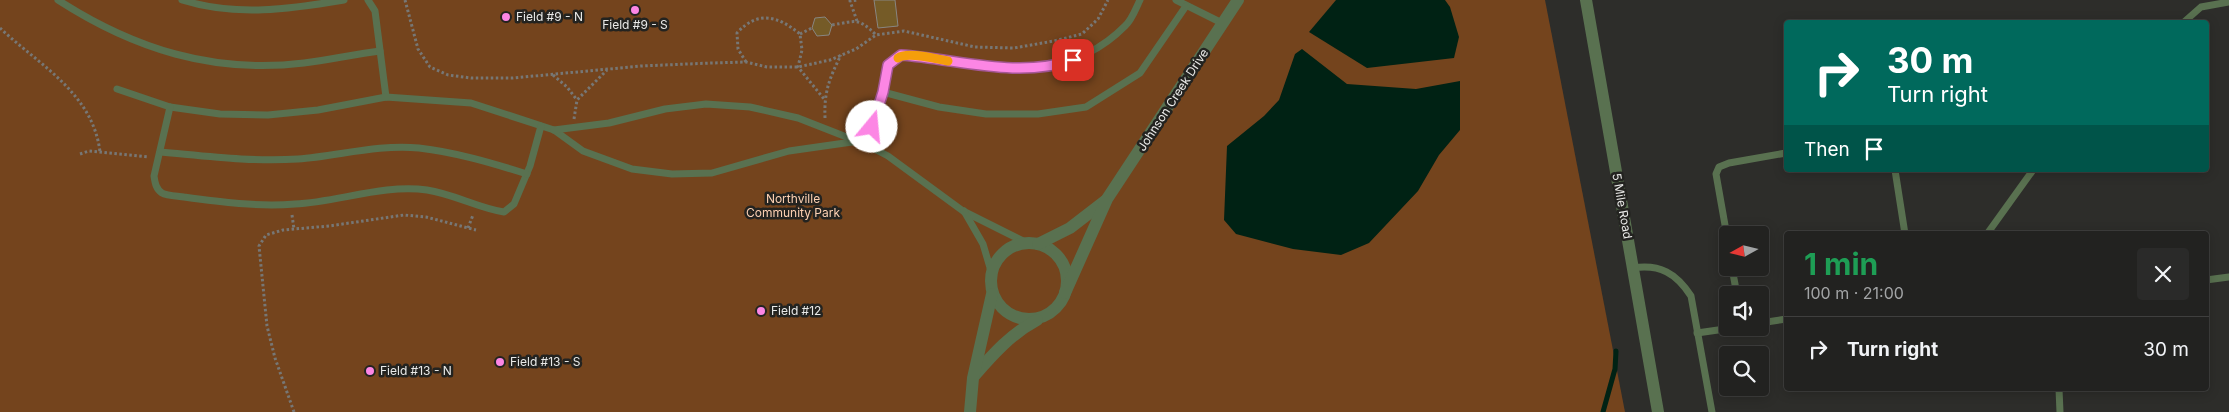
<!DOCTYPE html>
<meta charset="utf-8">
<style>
body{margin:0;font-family:Inter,sans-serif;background:#2a2a29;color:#f1f3f6;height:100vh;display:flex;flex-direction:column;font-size:19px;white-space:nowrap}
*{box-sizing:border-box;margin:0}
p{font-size:16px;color:#a2a4a5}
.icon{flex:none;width:28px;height:28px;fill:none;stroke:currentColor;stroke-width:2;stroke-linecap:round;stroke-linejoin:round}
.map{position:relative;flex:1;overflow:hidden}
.panel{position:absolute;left:1784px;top:231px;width:425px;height:160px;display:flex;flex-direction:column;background:#222220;border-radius:5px;box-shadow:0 2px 12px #0003,0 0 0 1px #3f3f3e}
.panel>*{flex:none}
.top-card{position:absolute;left:1784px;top:20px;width:425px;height:152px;border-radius:5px;box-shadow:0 2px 12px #0003,0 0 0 1px #3f3f3e;background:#00695c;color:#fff;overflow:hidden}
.needle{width:32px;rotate:262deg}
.controls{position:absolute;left:1719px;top:226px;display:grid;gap:10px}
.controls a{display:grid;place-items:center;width:50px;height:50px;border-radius:5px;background:#222220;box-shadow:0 2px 12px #0003,0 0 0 1px #3f3f3e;font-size:25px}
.pin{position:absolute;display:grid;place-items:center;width:42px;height:42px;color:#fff;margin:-21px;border-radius:10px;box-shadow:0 2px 8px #0006}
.me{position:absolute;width:55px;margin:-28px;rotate:17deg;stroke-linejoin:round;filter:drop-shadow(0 0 4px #0008)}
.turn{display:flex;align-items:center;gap:18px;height:105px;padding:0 20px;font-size:22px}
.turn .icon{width:65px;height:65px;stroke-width:2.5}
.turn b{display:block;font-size:35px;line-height:42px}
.then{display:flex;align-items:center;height:48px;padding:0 20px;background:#0003;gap:10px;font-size:19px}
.round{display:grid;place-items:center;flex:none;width:52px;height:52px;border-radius:5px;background:#2a2a29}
.overview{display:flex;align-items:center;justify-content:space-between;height:85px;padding:0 20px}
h1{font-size:30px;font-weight:700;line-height:38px;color:#1e9e55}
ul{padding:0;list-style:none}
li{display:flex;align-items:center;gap:15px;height:65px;padding:0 20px;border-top:1px solid #3f3f3e}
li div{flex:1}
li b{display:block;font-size:19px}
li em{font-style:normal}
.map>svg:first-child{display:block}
</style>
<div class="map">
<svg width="2229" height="412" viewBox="0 0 2229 412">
<rect width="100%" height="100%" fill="#2d2d2a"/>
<!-- green -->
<polygon fill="#74441d" points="0,0 1545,0 1625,412 0,412"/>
<!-- water -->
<g fill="#002214">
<polygon points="1336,0 1445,0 1450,7 1459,37 1454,58 1367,68 1309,32"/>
<polygon points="1302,49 1347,84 1416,89 1460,81 1460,130 1439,155 1418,191 1369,243 1341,255 1293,249 1236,234 1224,220 1227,146 1264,116 1279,100 1295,54"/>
</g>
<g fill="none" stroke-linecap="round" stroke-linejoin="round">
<!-- stream -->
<polyline stroke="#002214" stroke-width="5" points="1603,412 1615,369 1616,351"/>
</g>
<!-- building -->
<g fill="#755b27" stroke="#888682">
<polygon points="874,0 895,0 898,26 878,28"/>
<polygon points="825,17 832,25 829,35 817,36 812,28 815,18"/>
</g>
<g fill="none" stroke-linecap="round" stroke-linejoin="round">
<!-- path -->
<g stroke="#777775" stroke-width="3" stroke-dasharray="2.5 2.5" stroke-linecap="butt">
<polyline points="405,0 418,49 430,67 448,75 471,78 513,78 641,66 711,63 746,62 767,67 798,67 830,60 856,49 876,35 904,31 975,47 1014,48 1054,41 1082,34 1098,19 1108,0"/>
<polyline points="857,21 850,1 858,0"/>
<path d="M832,25C856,21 858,17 876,35"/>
<path d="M0,28C39,65 93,93 100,152"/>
<polyline points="800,34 812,28"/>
<path d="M746,62L738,49L737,33C758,10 778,16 800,34L802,50L798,67L824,99"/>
<polyline points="553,75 567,87 577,100"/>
<path d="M825,118C824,92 829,79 841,55"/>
<polyline points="574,119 577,100 607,70"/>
<polyline points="80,154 89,151 149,157"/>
<polyline points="292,215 294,229"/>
<polyline points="468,228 473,215"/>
<polyline points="294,412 275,358 267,326 259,246 266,235 283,230 329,226 404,215 426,217 476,230"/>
</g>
<!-- service -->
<g stroke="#597150" stroke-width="7">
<path d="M58,0C134,49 213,74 304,63C329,60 355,54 380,51"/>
<path d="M182,0C236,17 290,9 344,0"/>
<polyline points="368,0 375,11 386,97"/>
<polyline points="1176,0 1222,23"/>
<polyline points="2184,22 2201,7 2229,2"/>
<polyline points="117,89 170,107 220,114 268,115 318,110 386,97 471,103 554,130 583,151 632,169 672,174 712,173 789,151 859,141"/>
<polyline points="883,92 939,107 986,114 1038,114 1086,107 1140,73 1186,6"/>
<path d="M170,107L154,176C155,183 156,189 162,193C167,196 178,196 184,197C220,202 258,207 295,204C338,202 383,184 427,190C454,194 478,208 504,212L514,204L530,166L541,126"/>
<polyline points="554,130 609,123 665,109 706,104 750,107 798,118 867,145 888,156 963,211 1027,243"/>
<path d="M867,145L883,92L888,65L901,55C981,60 1060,92 1125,26C1132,20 1136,8 1140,0"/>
<path d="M161,152C206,156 252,162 298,159C338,156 378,144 419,148C455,152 492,163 527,174"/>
<polyline points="1895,170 1905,234"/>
<polyline points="964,211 983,244 991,271"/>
<polyline points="1987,234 2033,170"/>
<polyline points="1728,242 1716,174 1719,167 1729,163 1786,153"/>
<path d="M1633,268C1660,264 1676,273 1691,296L1712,412"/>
<polyline points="1732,268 1737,295"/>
<polyline points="2206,280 2229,277"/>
<polyline points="1760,323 1786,319"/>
<polyline points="1697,333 1732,328"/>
<polyline points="2059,389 2060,412"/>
</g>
<!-- minor -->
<g stroke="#597150" stroke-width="12">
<circle cx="1029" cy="281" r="38"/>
<polyline points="1038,244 1070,228 1105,201"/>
<polyline points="1065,293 1107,199 1238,0"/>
<path d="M974,376C993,354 1011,334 1037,320"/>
<polyline points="970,412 973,378 992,294"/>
</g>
<!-- tertiary -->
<polyline stroke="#597150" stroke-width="12" points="1586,0 1658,412"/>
</g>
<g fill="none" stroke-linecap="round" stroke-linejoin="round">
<defs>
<path id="route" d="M872,127L883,92L888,65L901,55C958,59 1017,79 1073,60"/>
</defs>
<!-- route casing -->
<use href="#route" stroke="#a45794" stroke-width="12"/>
<!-- route -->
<use href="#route" stroke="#fc86e4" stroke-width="9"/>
<!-- slow -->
<path stroke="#f59e0b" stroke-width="9" d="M898,58C907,51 936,59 948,61"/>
</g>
<!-- markers -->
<g fill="#fc86e4" stroke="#232320" stroke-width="2">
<circle cx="635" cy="10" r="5"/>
<circle cx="506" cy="17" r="5"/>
<circle cx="761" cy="311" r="5"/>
<circle cx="500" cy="362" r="5"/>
<circle cx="370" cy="371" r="5"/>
</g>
<g text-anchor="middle" stroke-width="5" stroke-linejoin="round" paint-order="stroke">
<!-- poi labels -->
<g font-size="12" fill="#eaeae8" stroke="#232320" text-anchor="start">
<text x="516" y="21">Field #9 - N</text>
<text x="635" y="29" text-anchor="middle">Field #9 - S</text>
<text x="771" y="315">Field #12</text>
<text x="510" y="366">Field #13 - S</text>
<text x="380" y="375">Field #13 - N</text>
</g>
<!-- street labels -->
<g font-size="12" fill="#eaeae8" stroke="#232320">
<text transform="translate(1173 100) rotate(-57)" y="4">Johnson Creek Drive</text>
<text transform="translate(1622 206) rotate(80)" y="4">5 Mile Road</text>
</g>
<!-- park labels -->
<g font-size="12" fill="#fdd1b3" stroke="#232320">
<text x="793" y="203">Northville<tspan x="793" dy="14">Community Park</tspan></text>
</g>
</g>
</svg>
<div class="controls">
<a><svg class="needle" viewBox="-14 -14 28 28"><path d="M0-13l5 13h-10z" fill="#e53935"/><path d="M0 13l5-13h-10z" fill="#a2a4a5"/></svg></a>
<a><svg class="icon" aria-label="sound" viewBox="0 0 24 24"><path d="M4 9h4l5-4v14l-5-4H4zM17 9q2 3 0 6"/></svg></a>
<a><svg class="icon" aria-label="search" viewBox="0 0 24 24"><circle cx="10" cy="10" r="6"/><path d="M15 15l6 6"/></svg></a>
</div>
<div class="pin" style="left:1073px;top:60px;background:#d93025"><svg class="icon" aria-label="arrive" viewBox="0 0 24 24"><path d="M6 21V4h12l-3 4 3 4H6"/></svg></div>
<svg class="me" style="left:872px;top:127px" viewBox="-20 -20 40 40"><circle r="19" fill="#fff"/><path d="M0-13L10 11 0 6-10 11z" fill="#fc86e4"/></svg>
<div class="top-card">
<div class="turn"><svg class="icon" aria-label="right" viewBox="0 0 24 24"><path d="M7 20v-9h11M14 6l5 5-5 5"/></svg><div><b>30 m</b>Turn right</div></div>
<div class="then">Then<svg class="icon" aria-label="arrive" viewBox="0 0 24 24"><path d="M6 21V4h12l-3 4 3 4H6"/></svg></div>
</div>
<section class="panel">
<div class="overview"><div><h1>1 min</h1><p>100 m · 21:00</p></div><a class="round"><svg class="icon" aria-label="close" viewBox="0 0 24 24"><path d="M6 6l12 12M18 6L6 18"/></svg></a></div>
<ul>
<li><svg class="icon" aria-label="right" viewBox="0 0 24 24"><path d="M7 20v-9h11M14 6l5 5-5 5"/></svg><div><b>Turn right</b></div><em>30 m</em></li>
</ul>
</section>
</div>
